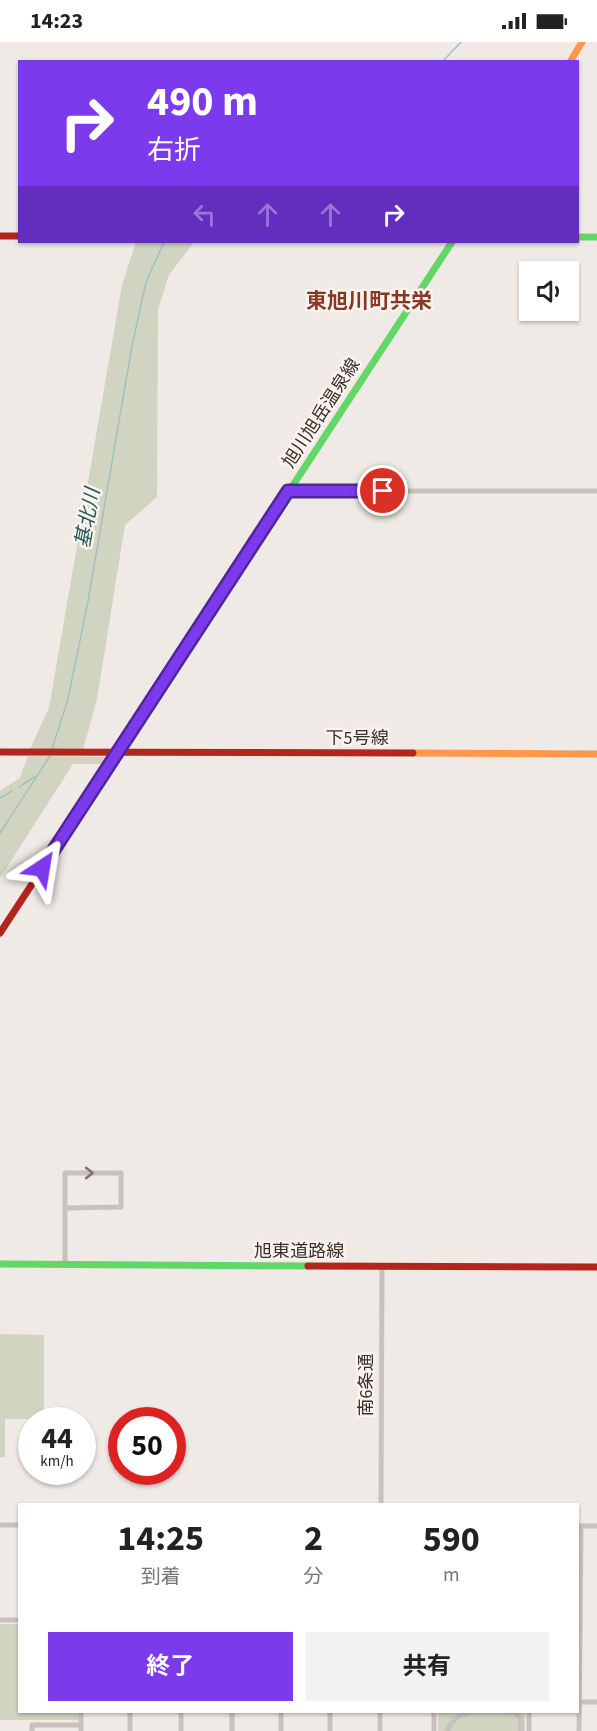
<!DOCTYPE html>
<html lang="ja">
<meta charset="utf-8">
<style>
body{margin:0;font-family:"Source Sans 3","Noto Sans JP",sans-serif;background:#f2f2f2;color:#222;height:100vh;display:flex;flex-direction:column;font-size:22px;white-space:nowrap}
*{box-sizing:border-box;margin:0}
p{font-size:20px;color:#767676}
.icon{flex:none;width:33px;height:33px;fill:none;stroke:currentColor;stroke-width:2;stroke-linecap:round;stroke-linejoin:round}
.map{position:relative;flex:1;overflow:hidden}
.panel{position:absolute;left:18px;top:1461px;width:561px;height:210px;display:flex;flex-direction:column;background:#fff;border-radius:0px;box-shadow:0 2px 4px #0004}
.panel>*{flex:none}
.hud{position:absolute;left:18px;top:18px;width:561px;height:183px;border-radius:0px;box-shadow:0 2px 4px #0004;background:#7c3aed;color:#fff;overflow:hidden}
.controls{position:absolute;left:519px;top:219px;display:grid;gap:12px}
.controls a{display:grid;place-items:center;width:60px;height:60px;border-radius:0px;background:#fff;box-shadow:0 2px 4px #0004;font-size:30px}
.speed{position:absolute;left:18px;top:1365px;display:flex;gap:12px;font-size:30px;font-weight:700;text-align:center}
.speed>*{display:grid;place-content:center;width:78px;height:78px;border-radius:50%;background:#fff;box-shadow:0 2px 4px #0004;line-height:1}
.speed small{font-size:15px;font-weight:400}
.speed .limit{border:9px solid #d22;background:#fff;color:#111}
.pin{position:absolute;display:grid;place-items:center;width:51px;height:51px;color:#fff;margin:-26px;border:3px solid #fff;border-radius:50%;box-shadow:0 2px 6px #0007}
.me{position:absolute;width:66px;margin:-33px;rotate:33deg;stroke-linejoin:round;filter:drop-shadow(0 0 4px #0008)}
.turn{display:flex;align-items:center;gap:21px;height:126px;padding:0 30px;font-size:27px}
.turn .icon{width:78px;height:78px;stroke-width:2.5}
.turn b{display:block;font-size:42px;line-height:51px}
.lanes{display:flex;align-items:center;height:57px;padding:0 30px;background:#0003;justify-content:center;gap:30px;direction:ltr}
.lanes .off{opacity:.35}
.eta{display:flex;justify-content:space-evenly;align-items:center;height:102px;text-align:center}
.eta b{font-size:36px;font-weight:700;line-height:42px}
.primary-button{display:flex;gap:12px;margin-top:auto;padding:12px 30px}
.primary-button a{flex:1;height:69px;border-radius:0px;background:#7c3aed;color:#fff;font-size:24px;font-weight:700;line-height:69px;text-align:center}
.primary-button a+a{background:#f2f2f2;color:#222}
.status{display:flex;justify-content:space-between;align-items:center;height:42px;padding:0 30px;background:#fff;direction:ltr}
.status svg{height:16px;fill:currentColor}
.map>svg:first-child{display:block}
</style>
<div class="status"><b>14:23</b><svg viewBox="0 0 49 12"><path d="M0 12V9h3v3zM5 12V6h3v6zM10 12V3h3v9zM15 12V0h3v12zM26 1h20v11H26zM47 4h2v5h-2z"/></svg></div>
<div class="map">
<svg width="597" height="1689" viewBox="0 0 597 1689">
<rect width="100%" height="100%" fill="#efeae5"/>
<!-- green -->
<g fill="#d1d4c0">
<polygon points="136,200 194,200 169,233 158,267 157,455 125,483 97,657 83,708 30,707 49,666 122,243"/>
<polygon points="28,714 111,715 107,722 73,722 0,836 0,749 20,736"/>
<polygon points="0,1292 44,1293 44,1377 5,1377 5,1415 0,1415"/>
<polygon points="0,1582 19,1582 20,1670 79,1670 79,1678 0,1678"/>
<rect x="438" y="1670" width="87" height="19"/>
</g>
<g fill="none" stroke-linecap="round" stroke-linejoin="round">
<!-- stream -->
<g stroke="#a2c1be" stroke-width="1.5">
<polyline points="442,20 461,0"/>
<polyline points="52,707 68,657 88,559 132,304 146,240 164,200"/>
<polyline points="19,745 36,734"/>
<polyline points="0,756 12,749"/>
<polyline points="0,791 50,714"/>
</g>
<!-- street -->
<g stroke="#c8c2be" stroke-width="5">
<polyline points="288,449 597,449"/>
<polyline points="65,1166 121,1165 121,1131 65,1131 65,1223"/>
<polyline points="381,1462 382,1224"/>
<polyline points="0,1483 20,1483"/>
<polyline points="578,1484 597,1484"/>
<polyline points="0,1578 20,1578"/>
<polyline points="578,1660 597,1660"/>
<polyline points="32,1689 32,1683 81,1683"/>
<polyline points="81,1689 81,1670"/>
<polyline points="130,1689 130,1670"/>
<polyline points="181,1689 181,1670"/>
<polyline points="232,1689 232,1670"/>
<polyline points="281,1689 281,1670"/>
<polyline points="330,1689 330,1670"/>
<polyline points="380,1689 380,1670"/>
<polyline points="434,1689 434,1670"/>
<path d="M447,1689C459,1661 488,1670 514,1670L521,1677V1689"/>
<polyline points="529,1689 529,1670"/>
<polyline points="579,1689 581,1484"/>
</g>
<!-- fast -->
<g stroke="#63d668" stroke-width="7">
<polyline points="578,195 597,195"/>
<polyline points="201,584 452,200"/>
<polyline points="0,1222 308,1224"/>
</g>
<!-- slow -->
<g stroke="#ff974d" stroke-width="7">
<polyline points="570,20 582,0"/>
<polyline points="413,711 597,712"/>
</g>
<!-- jam -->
<g stroke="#b3261e" stroke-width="7">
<polyline points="0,194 20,194"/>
<polyline points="0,710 413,711"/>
<polyline points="0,891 201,584"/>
<polyline points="308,1224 597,1225"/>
</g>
</g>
<!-- one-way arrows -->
<defs><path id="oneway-chevron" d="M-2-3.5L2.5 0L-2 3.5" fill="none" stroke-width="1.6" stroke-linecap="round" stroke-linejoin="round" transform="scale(1.5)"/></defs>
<use stroke="#7a716d" href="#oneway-chevron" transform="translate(89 1131)"/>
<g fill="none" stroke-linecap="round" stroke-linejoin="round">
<defs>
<polyline id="route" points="42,826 288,449 383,449"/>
</defs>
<!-- route casing -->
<use href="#route" stroke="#51269a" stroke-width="15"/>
<!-- route -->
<use href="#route" stroke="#7c3aed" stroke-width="10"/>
</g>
<g text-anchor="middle" stroke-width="5" stroke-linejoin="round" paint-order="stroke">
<!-- street labels -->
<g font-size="18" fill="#3a2f2b" stroke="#faf3ee">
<text transform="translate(321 371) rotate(-57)" y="6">旭川旭岳温泉線</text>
<text x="357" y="702">下5号線</text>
<text x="299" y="1215">旭東道路線</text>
<text transform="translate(366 1343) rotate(-90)" y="6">南6条通</text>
</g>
<!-- water labels -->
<g font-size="20" font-style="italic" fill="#225a5a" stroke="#faf3ee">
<text transform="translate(87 476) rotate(-80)" y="7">基北川</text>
</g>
<!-- quarter labels -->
<g font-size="21" font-weight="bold" fill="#863727" stroke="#faf3ee">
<text x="369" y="266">東旭川町共栄</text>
</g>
</g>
</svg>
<div class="controls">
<a><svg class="icon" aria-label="sound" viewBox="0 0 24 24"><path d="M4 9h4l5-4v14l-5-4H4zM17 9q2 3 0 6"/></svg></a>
</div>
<div class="speed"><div>44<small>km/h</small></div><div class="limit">50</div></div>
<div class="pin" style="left:383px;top:449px;background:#d93025"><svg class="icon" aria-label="arrive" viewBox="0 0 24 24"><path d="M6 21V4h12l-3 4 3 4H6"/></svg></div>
<svg class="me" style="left:42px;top:826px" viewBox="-20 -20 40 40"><path d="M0-17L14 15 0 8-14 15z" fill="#7c3aed" stroke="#fff" stroke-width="4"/></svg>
<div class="hud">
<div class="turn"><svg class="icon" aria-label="right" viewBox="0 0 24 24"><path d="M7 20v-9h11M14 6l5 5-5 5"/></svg><div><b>490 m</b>右折</div></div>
<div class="lanes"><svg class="icon off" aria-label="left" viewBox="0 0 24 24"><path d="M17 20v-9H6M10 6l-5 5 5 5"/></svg><svg class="icon off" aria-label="ahead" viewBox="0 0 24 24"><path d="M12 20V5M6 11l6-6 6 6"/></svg><svg class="icon off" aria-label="ahead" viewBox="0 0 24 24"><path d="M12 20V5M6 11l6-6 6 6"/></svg><svg class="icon" aria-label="right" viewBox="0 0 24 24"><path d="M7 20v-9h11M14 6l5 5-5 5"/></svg></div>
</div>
<section class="panel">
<div class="eta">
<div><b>14:25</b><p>到着</p></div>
<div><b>2</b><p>分</p></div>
<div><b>590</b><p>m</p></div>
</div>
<div class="primary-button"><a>終了</a><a>共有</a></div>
</section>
</div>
